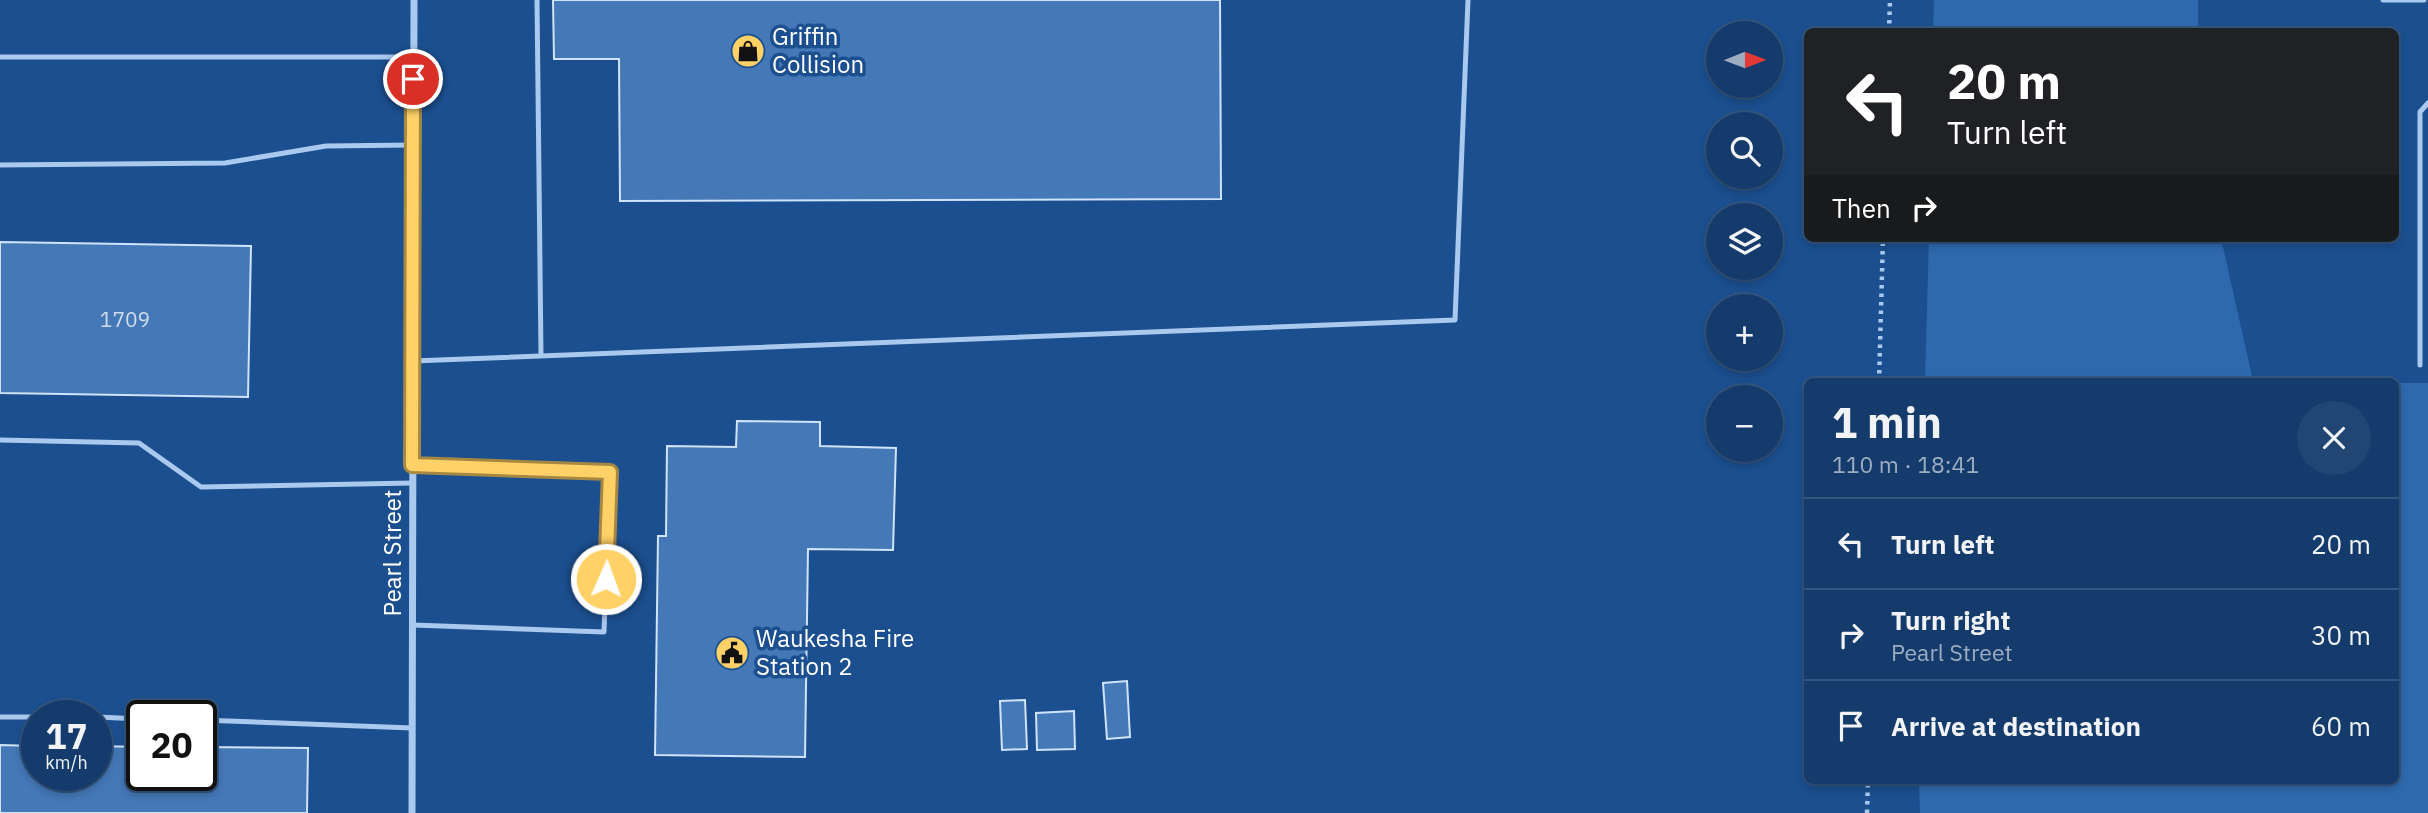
<!DOCTYPE html>
<meta charset="utf-8">
<style>
body{margin:0;font-family:"IBM Plex Sans",sans-serif;background:#214673;color:#f1f3f6;height:100vh;display:flex;flex-direction:column;font-size:26px;white-space:nowrap}
*{box-sizing:border-box;margin:0}
p{font-size:23px;color:#9dadc1}
.icon{flex:none;width:38px;height:38px;fill:none;stroke:currentColor;stroke-width:2;stroke-linecap:round;stroke-linejoin:round}
.map{position:relative;flex:1;overflow:hidden}
.panel{position:absolute;left:1804px;top:378px;width:595px;height:406px;display:flex;flex-direction:column;background:#143b6b;border-radius:10px;box-shadow:0 4px 10px #0003,0 0 0 2px #33557e}
.panel>*{flex:none}
.guide{position:absolute;left:1804px;top:28px;width:595px;height:214px;border-radius:10px;box-shadow:0 4px 10px #0003,0 0 0 2px #33557e;background:#202124;color:#fff;overflow:hidden}
.needle{width:46px;rotate:89deg}
.tools{position:absolute;left:1706px;top:21px;display:grid;gap:14px}
.tools a{display:grid;place-items:center;width:77px;height:77px;border-radius:50%;background:#143b6b;box-shadow:0 4px 10px #0003,0 0 0 2px #33557e;font-size:35px}
.speed{position:absolute;left:21px;top:700px;display:flex;gap:14px;font-size:35px;font-weight:700;text-align:center}
.speed>*{display:grid;place-content:center;width:91px;height:91px;border-radius:50%;background:#143b6b;box-shadow:0 4px 10px #0003,0 0 0 2px #33557e;line-height:1}
.speed small{font-size:18px;font-weight:400}
.speed .limit{border:4px solid #111;border-radius:10px;background:#fff;color:#111}
.pin{position:absolute;display:grid;place-items:center;width:60px;height:60px;color:#fff;margin:-30px;border:4px solid #fff;border-radius:50%;box-shadow:0 2px 7px #0007}
.me{position:absolute;width:77px;margin:-38px;rotate:2deg;stroke-linejoin:round;filter:drop-shadow(0 0 5px #0008)}
.turn{display:flex;align-items:center;gap:24px;height:147px;padding:0 28px;font-size:32px}
.turn .icon{width:91px;height:91px;stroke-width:2.5}
.turn b{display:block;font-size:49px;line-height:60px}
.then{display:flex;align-items:center;height:66px;padding:0 28px;background:#0003;gap:14px;font-size:26px}
.round{display:grid;place-items:center;flex:none;width:74px;height:74px;border-radius:37px;background:#214673}
.headline{display:flex;align-items:center;justify-content:space-between;height:119px;padding:0 28px}
h1{font-size:42px;font-weight:800;line-height:52px}
ul{padding:0;list-style:none}
li{display:flex;align-items:center;gap:21px;height:91px;padding:0 28px;border-top:2px solid #33557e}
li div{flex:1}
li b{display:block;font-size:26px}
li em{font-style:normal}
.map>svg:first-child{display:block}
</style>
<div class="map">
<svg width="2428" height="813" viewBox="0 0 2428 813">
<rect width="100%" height="100%" fill="#1b4f8f"/>
<!-- green -->
<g fill="#2e69ad">
<polygon points="1934,0 2198,0 2198,31 1933,31"/>
<polygon points="1929,238 2221,238 2253,381 1925,381"/>
<polygon points="2396,383 2428,383 2428,813 1920,813 1919,781 2396,780"/>
</g>
<!-- building -->
<g fill="#4478b7" stroke="#cfe3fa" stroke-width="2">
<polygon points="553,0 1220,0 1221,199 620,201 619,59 554,59"/>
<polygon points="0,242 251,246 248,397 0,393"/>
<polygon points="737,421 820,422 820,446 896,448 893,550 808,549 805,757 655,755 658,536 666,536 667,446 736,447"/>
<polygon points="1127,681 1130,737 1107,739 1103,683"/>
<polygon points="1025,700 1027,749 1002,750 1000,701"/>
<polygon points="1074,711 1075,749 1037,750 1036,713"/>
<polygon points="0,745 37,746 37,775 96,775 96,746 142,747 142,775 201,775 201,747 308,748 307,813 0,813"/>
</g>
<g fill="none" stroke-linecap="round" stroke-linejoin="round">
<!-- path -->
<g stroke="#a9c9ee" stroke-width="4.5" stroke-dasharray="3.5 5" stroke-linecap="butt">
<polyline points="1889,32 1890,0"/>
<polyline points="1879,382 1883,238"/>
<polyline points="1867,813 1868,780"/>
</g>
<!-- lane -->
<g stroke="#a9c9ee" stroke-width="5">
<polyline points="537,0 541,355"/>
<polyline points="2383,0 2424,0"/>
<polyline points="0,57 413,57"/>
<polyline points="0,165 225,163 326,146 413,145"/>
<polyline points="413,361 1455,320 1468,0"/>
<polyline points="2420,365 2420,112 2428,103"/>
<polyline points="0,440 139,443 201,487 413,483"/>
<polyline points="412,465 610,472 604,632 413,625"/>
<polyline points="0,717 37,717"/>
<polyline points="96,717 142,719"/>
<polyline points="201,720 412,728"/>
</g>
<!-- street -->
<polyline stroke="#a9c9ee" stroke-width="7" points="412,813 414,0"/>
</g>
<g fill="none" stroke-linecap="round" stroke-linejoin="round">
<defs>
<polyline id="route" points="413,79 412,465 610,472 606,579"/>
</defs>
<!-- route casing -->
<use href="#route" stroke="#a68842" stroke-width="18"/>
<!-- route -->
<use href="#route" stroke="#ffd166" stroke-width="12"/>
</g>
<!-- icons -->
<defs>
<symbol id="shop-disc" viewBox="-11 -11 22 22"><circle r="9.5" fill="#ffd166" stroke="#1b4f8f"/><path d="M-5-2.5h2.3a2.7 3.5 0 0 1 5.4 0H5L5.5 6h-11ZM-1.5-2.5h3a1.5 2.3 0 0 0-3 0Z" fill="#111"/></symbol>
<symbol id="civic-disc" viewBox="-11 -11 22 22"><circle r="9.5" fill="#ffd166" stroke="#1b4f8f"/><path d="M-.6-6.5H3V-4.5H.6V-3L4-1V1h2V6H-6V1h2V-1L-.6-3ZM-1.2 2.5V6h2.4V2.5Z" fill="#111"/></symbol>
</defs>
<g fill-rule="evenodd">
<use href="#shop-disc" x="729" y="32" width="38" height="38"/>
<use href="#civic-disc" x="713" y="634" width="38" height="38"/>
</g>
<g text-anchor="middle" stroke-width="7" stroke-linejoin="round" paint-order="stroke">
<!-- number labels -->
<g font-size="21" fill="#d0dded">
<text x="125" y="327">1709</text>
</g>
<!-- poi labels -->
<g font-size="24" fill="#fff" stroke="#1b4f8f" text-anchor="start">
<text x="772" y="45">Griffin<tspan x="772" dy="28">Collision</tspan></text>
<text x="756" y="647">Waukesha Fire<tspan x="756" dy="28">Station 2</tspan></text>
</g>
<!-- street labels -->
<g font-size="24" fill="#fff" stroke="#1b4f8f">
<text transform="translate(393 553) rotate(-90)" y="8">Pearl Street</text>
</g>
</g>
</svg>
<div class="tools">
<a><svg class="needle" viewBox="-14 -14 28 28"><path d="M0-13l5 13h-10z" fill="#e53935"/><path d="M0 13l5-13h-10z" fill="#9dadc1"/></svg></a>
<a><svg class="icon" aria-label="search" viewBox="0 0 24 24"><circle cx="10" cy="10" r="6"/><path d="M15 15l6 6"/></svg></a>
<a><svg class="icon" aria-label="layers" viewBox="0 0 24 24"><path d="M12 4l9 5-9 5-9-5zM3 14l9 5 9-5"/></svg></a>
<a>+</a>
<a>−</a>
</div>
<div class="speed"><div>17<small>km/h</small></div><div class="limit">20</div></div>
<div class="pin" style="left:413px;top:79px;background:#d93025"><svg class="icon" aria-label="arrive" viewBox="0 0 24 24"><path d="M6 21V4h12l-3 4 3 4H6"/></svg></div>
<svg class="me" style="left:606px;top:579px" viewBox="-20 -20 40 40"><circle r="17" fill="#ffd166" stroke="#fff" stroke-width="3"/><path d="M0-11L8 9 0 5-8 9z" fill="#fff"/></svg>
<div class="guide">
<div class="turn"><svg class="icon" aria-label="left" viewBox="0 0 24 24"><path d="M17 20v-9H6M10 6l-5 5 5 5"/></svg><div><b>20 m</b>Turn left</div></div>
<div class="then">Then<svg class="icon" aria-label="right" viewBox="0 0 24 24"><path d="M7 20v-9h11M14 6l5 5-5 5"/></svg></div>
</div>
<section class="panel">
<div class="headline"><div><h1>1 min</h1><p>110 m · 18:41</p></div><a class="round"><svg class="icon" aria-label="close" viewBox="0 0 24 24"><path d="M6 6l12 12M18 6L6 18"/></svg></a></div>
<ul>
<li><svg class="icon" aria-label="left" viewBox="0 0 24 24"><path d="M17 20v-9H6M10 6l-5 5 5 5"/></svg><div><b>Turn left</b></div><em>20 m</em></li>
<li><svg class="icon" aria-label="right" viewBox="0 0 24 24"><path d="M7 20v-9h11M14 6l5 5-5 5"/></svg><div><b>Turn right</b><p>Pearl Street</p></div><em>30 m</em></li>
<li><svg class="icon" aria-label="arrive" viewBox="0 0 24 24"><path d="M6 21V4h12l-3 4 3 4H6"/></svg><div><b>Arrive at destination</b></div><em>60 m</em></li>
</ul>
</section>
</div>
